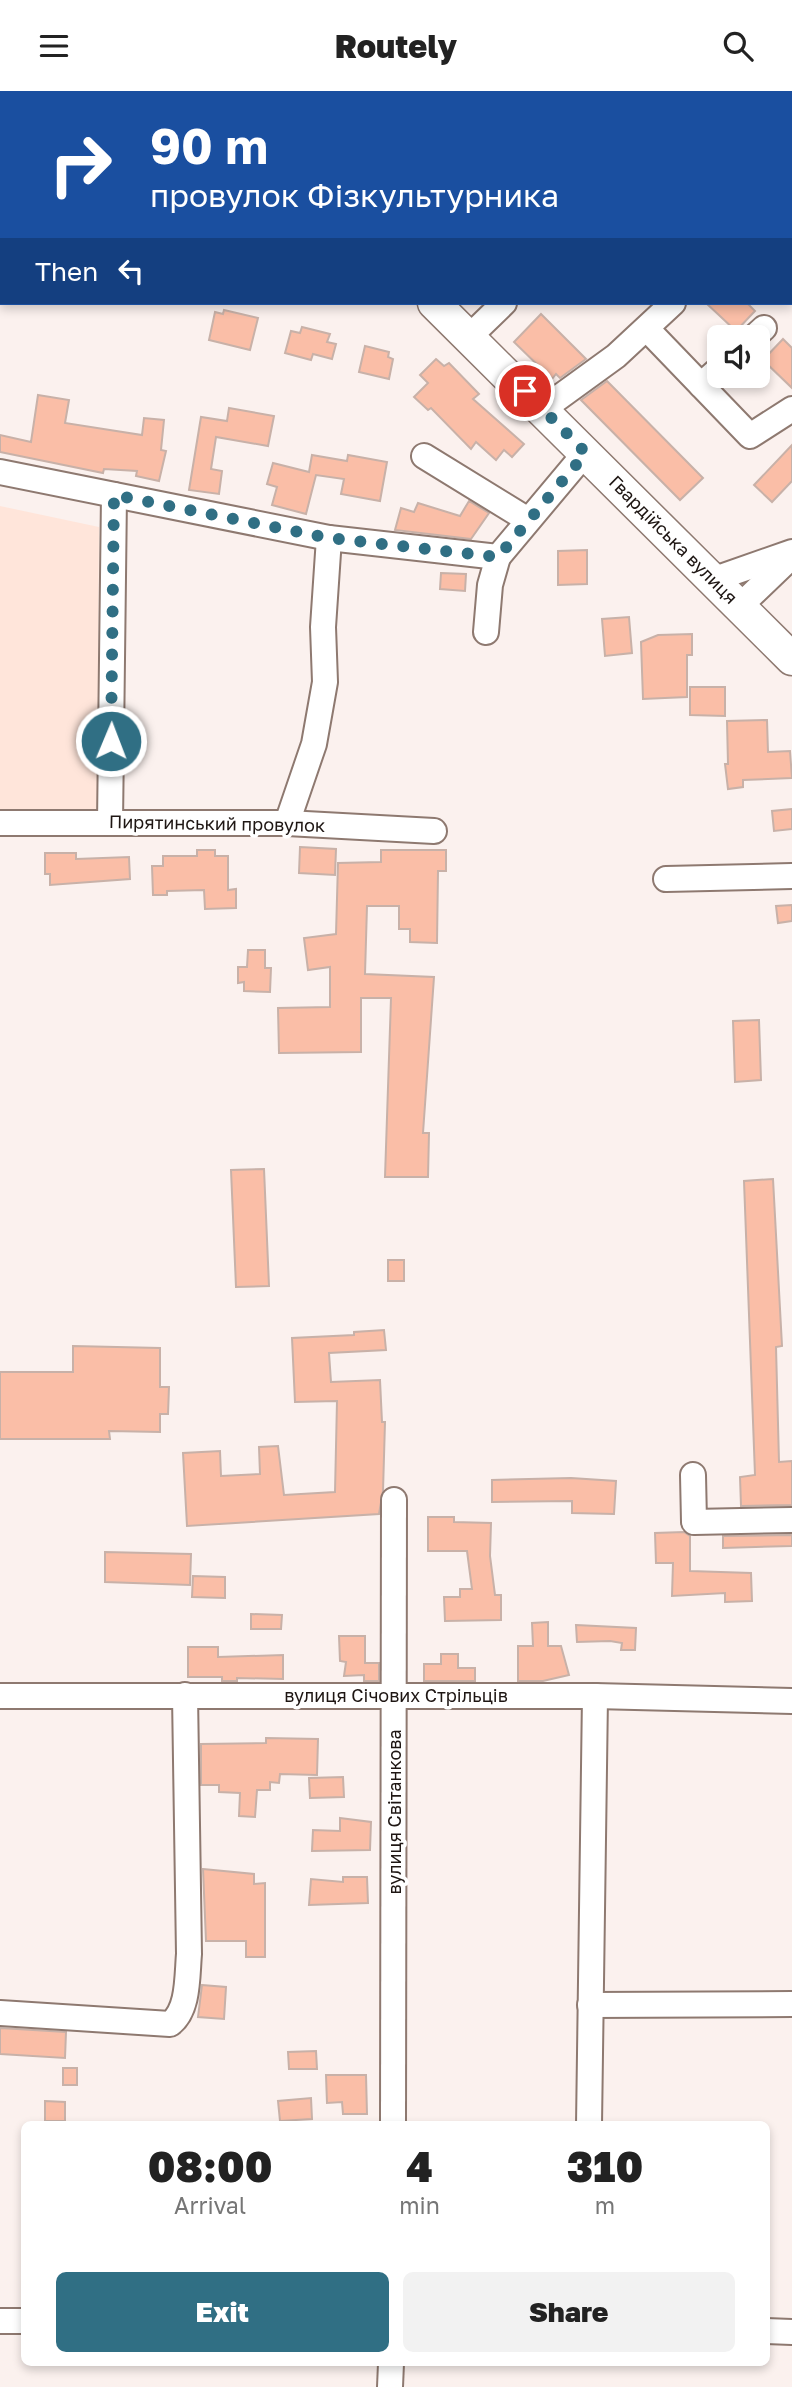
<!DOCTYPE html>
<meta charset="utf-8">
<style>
body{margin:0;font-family:"Golos Text",sans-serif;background:#f2f2f2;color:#222;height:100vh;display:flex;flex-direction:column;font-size:26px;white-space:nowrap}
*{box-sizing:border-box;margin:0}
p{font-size:23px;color:#767676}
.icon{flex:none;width:38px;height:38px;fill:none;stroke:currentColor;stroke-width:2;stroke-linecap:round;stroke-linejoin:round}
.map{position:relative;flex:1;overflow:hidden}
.side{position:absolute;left:21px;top:2030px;width:749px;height:245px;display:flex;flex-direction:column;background:#fff;border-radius:10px;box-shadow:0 4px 10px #0003}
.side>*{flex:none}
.hud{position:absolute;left:0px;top:0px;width:793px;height:214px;box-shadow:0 4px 10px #0003;background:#1a4fa0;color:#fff;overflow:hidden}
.controls{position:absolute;left:707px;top:234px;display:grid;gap:14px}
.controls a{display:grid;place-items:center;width:63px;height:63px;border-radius:10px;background:#fff;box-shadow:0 4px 10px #0003;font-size:35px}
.pin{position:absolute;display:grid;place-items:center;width:60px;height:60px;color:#fff;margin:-30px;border:4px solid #fff;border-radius:50%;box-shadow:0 2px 7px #0007}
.me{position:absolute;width:77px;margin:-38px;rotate:1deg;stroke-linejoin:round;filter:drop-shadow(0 0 5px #0008)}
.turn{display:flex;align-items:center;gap:24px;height:147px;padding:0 35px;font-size:32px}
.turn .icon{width:91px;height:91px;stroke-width:2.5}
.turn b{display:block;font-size:49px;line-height:60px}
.then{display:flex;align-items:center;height:66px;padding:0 35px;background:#0003;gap:14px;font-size:26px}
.eta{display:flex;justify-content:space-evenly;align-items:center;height:119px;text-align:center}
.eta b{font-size:42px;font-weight:800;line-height:49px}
.primary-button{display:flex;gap:14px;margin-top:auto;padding:14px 35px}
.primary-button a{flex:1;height:80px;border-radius:10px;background:#306f84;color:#fff;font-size:28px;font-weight:800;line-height:80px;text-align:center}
.primary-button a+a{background:#f2f2f2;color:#222}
header{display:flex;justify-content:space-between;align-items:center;height:91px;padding:0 35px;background:#fff;font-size:32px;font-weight:800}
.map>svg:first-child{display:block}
</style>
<header><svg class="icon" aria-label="menu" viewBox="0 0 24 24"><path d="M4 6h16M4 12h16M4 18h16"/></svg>Routely<svg class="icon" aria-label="search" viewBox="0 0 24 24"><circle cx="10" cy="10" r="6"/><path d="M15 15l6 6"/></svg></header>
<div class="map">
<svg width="792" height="2296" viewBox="0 0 792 2296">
<rect width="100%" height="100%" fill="#fbf1ee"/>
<!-- built -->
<polygon fill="#ffe5da" points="0,415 99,436 97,719 0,719"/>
<!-- building -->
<g fill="#fabea7" stroke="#c8b1a8" stroke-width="2">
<polygon points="706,212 747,212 755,220 736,240"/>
<polygon points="224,219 258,227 250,259 209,249 215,221 223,223"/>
<polygon points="541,223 586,268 560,287 556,283 552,288 514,251"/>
<polygon points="302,236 330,243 327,251 336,253 332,268 313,263 311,269 285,262 291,240 300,242"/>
<polygon points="783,248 792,257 792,297 763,269"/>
<polygon points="365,255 389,261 388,266 393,268 389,288 359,281"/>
<polygon points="436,268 444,275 449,272 479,303 473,308 524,353 512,366 504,359 496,369 476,351 471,358 431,317 428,319 414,306 428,292 420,284"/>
<polygon points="607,290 703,387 680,409 581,309"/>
<polygon points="38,304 69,309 65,332 142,344 144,327 164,329 161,359 166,360 159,390 136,385 137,380 104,378 103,382 0,361 0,344 31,351"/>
<polygon points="229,317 274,325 268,355 216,346 211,378 222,380 219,403 189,399 201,326 227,330"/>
<polygon points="792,354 792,390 772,411 754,394"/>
<polygon points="312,364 347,370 348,364 387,371 380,410 341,403 344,388 316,384 306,423 272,414 277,396 267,393 273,372 309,381"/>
<polygon points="469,410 489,422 471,448 395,439 401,417 414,421 418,412 460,425"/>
<polygon points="587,459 587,493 558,494 558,460"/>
<polygon points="441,482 466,483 465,500 440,498"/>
<polygon points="629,526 632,562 605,565 602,528"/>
<polygon points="692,543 692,564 687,564 687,606 643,608 641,551 658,544"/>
<polygon points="690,596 725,596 725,625 690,624"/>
<polygon points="767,629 768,661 790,660 792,687 743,689 743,696 728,698 725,673 728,673 727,630"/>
<polygon points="792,718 792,738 774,740 772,720"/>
<polygon points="300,756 336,758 335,784 299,782"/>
<polygon points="197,759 215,759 215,765 228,765 228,799 236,798 236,817 205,818 204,799 167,800 167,804 153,804 152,775 163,775 163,765 197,765"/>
<polygon points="381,759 446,759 446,780 438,780 437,852 410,851 410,838 399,838 399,815 367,815 365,883 434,886 423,1042 429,1042 428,1086 385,1086 391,907 361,907 361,961 279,962 278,917 330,916 330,876 308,879 304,847 336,843 338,772 381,771"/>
<polygon points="45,762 76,762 76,768 129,766 130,788 50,794 50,783 45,783"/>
<polygon points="792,814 792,830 778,832 776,815"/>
<polygon points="248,859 265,859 265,877 271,877 270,901 244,900 244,891 238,892 238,876 247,876"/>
<polygon points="759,929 761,989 735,991 733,930"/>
<polygon points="264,1078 269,1195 236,1196 231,1079"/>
<polygon points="773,1088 782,1255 776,1256 779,1371 792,1370 792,1414 741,1415 740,1386 755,1384 744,1090"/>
<rect x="388" y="1169" width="16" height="21"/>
<polygon points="384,1239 386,1259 329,1262 331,1291 380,1289 382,1331 385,1331 383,1400 379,1423 187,1435 183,1362 220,1360 221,1385 260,1383 259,1356 278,1355 284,1404 335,1401 337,1310 295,1311 292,1247 354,1244 354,1241"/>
<polygon points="73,1255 160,1257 160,1296 169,1296 168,1323 160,1323 160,1341 109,1340 110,1348 0,1348 0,1281 73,1281"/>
<polygon points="571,1387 616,1390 614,1423 572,1422 572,1410 492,1411 492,1389"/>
<polygon points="428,1426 454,1426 454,1431 491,1432 490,1465 495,1504 501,1504 501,1529 445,1530 444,1506 460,1506 460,1498 472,1498 467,1460 428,1460"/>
<polygon points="684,1441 690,1445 690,1480 751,1482 752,1510 725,1511 725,1502 672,1505 673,1472 656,1472 655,1442"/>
<polygon points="792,1444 792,1455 723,1457 723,1445"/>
<polygon points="105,1461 191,1463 190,1494 105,1491"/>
<polygon points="193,1485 225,1486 225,1507 192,1506"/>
<polygon points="251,1523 282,1524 281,1538 251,1538"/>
<polygon points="548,1531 548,1555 561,1555 569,1584 543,1590 518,1590 518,1555 533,1555 532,1532"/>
<polygon points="576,1534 636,1537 635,1559 621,1559 622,1552 610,1550 577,1551"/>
<polygon points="339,1545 365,1545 365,1572 379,1572 379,1590 364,1590 364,1584 344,1585 346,1571 340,1570"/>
<polygon points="188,1556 218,1556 218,1566 283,1564 283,1588 237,1587 237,1590 222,1590 222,1586 188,1586"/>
<polygon points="441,1563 458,1563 458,1577 475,1577 475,1590 424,1590 424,1573 441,1573"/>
<polygon points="266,1647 318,1648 317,1684 280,1683 279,1692 270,1691 270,1699 257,1699 255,1726 239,1725 240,1702 219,1701 219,1694 201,1694 201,1653 266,1652"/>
<polygon points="343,1686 344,1706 310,1707 309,1687"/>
<polygon points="340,1727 371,1731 370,1759 312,1760 313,1739 340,1740"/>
<polygon points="203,1778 254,1783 254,1793 265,1792 265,1866 246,1866 246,1850 206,1850"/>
<polygon points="343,1786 367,1786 368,1812 309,1814 311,1788 343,1791"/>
<polygon points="202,1894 226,1896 224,1928 198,1926"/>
<polygon points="0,1937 66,1941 65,1967 0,1963"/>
<polygon points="316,1960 317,1978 289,1978 288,1961"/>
<rect x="63" y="1977" width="14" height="17"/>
<polygon points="326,1984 366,1984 367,2023 343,2023 342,2011 327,2012"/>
<polygon points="311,2007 312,2028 280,2030 278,2010"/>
<polygon points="45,2010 65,2011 65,2030 45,2030"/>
</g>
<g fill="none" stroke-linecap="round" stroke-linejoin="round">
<defs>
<g id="minor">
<polyline points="581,0 583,2"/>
<polyline points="406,2 406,0"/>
<polyline points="647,238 750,345 792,318"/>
<polyline points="469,246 504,212"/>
<polyline points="753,247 764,237"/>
<polyline points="701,294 719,278"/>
<polyline points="543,318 616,265 673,212"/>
<polyline points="424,365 528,429"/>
<polyline points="0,381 329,447 498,466 586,361"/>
<polyline points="712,489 792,461"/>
<polyline points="740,515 792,465"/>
<polyline points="486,541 490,494 498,466"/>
<polyline points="0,732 287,732 434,740"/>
<polyline points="110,732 114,404"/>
<polyline points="287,732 314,653 325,591 323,536 329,447"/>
<polyline points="666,788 792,785"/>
<polyline points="693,1384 694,1431 792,1429"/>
<polyline points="0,1605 595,1605 792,1610"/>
<polyline points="590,1914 792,1913"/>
<path d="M0,1922L170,1933C189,1919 187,1885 189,1863L185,1604"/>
<polyline points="393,2034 394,1409"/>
<polyline points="589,2034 595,1605"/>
<polyline points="0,2230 24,2230"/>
<polyline points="766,2240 792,2241"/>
<polyline points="390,2296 391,2272"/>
</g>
<g id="major">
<polyline points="213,0 215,2"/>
<polyline points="434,212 792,568"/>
</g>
</defs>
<!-- minor casing -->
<use href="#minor" stroke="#8e7970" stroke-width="28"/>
<!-- major casing -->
<use href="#major" stroke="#8e7970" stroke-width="35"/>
<!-- minor -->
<use href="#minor" stroke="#fff" stroke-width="24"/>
<!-- major -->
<use href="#major" stroke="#fff" stroke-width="32"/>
</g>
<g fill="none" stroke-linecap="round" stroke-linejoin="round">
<!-- route -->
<polyline stroke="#306f84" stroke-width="12" stroke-dasharray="0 21.6" points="111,650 114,404 329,447 498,466 586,362 525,300"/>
</g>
<g text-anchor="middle" stroke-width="7" stroke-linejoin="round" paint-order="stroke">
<!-- street labels -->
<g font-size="18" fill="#1e1613" stroke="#fff">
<text transform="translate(673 449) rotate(45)" y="6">Гвардійська вулиця</text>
<text transform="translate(217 733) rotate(1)" y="6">Пирятинський провулок</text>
<text x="396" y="1611">вулиця Січових Стрільців</text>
<text transform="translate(395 1721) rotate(-90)" y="6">вулиця Світанкова</text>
</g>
</g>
</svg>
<div class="controls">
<a><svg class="icon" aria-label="sound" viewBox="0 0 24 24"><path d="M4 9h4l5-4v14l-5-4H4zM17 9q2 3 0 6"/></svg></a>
</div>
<div class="pin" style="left:525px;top:300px;background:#d93025"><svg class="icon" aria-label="arrive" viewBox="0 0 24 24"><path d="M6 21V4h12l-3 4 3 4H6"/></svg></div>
<svg class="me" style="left:111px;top:650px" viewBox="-20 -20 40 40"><circle r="17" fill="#306f84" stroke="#fff" stroke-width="3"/><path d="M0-11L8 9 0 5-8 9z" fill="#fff"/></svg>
<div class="hud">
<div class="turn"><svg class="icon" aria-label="right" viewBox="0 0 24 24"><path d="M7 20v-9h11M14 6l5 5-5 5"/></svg><div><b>90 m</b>провулок Фізкультурника</div></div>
<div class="then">Then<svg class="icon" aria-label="left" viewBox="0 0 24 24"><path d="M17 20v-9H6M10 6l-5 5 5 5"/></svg></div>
</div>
<section class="side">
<div class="eta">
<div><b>08:00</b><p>Arrival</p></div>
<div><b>4</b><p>min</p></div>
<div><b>310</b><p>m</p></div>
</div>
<div class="primary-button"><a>Exit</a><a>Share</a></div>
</section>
</div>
